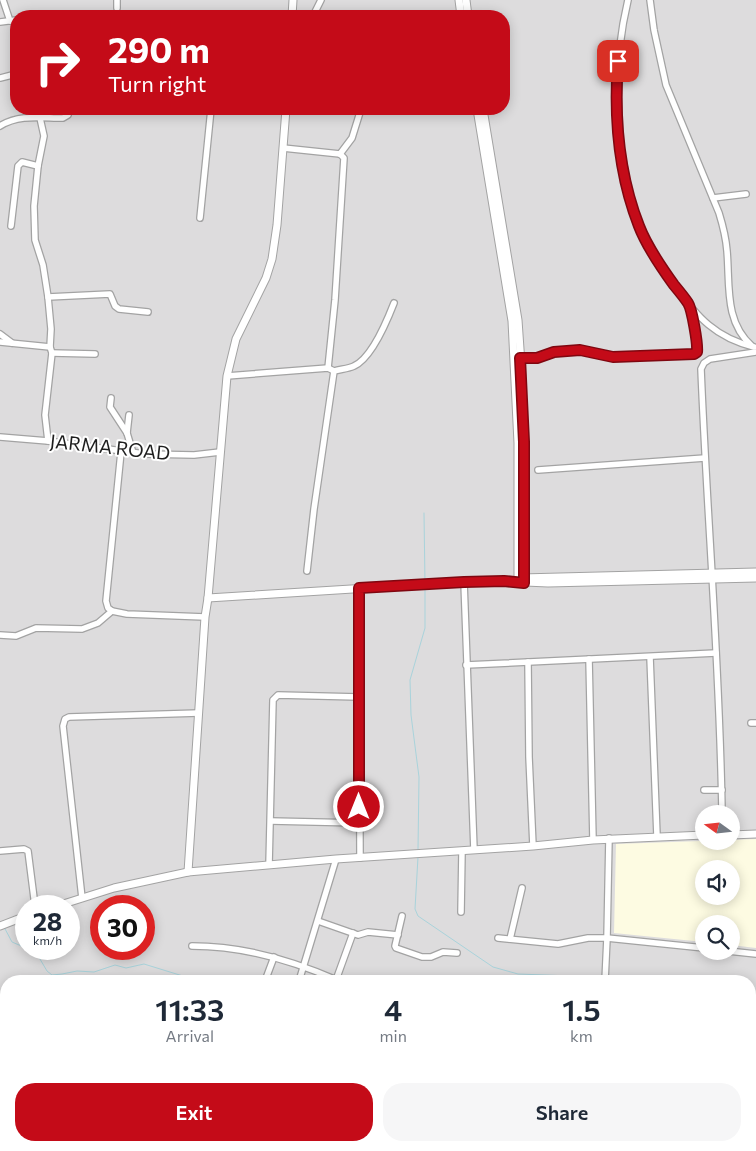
<!DOCTYPE html>
<style>
body{margin:0;font-family:Commissioner,sans-serif;background:#f6f6f7;color:#1f2937;height:100vh;display:flex;flex-direction:column;font-size:19px;white-space:nowrap}
*{box-sizing:border-box;margin:0}
p{font-size:16px;color:#747a83}
.icon{flex:none;width:28px;height:28px;fill:none;stroke:currentColor;stroke-width:2;stroke-linecap:round;stroke-linejoin:round}
.map{position:relative;flex:1;overflow:hidden}
.drawer{position:absolute;left:0px;top:975px;width:756px;height:176px;display:flex;flex-direction:column;background:#fff;border-radius:20px 20px 0 0;box-shadow:0 2px 12px #0003}
.drawer>*{flex:none}
.top-card{position:absolute;left:10px;top:10px;width:500px;height:105px;border-radius:20px;box-shadow:0 2px 12px #0003;background:#c40b18;color:#fff;overflow:hidden}
.needle{width:32px;rotate:285deg}
.buttons{position:absolute;left:695px;top:805px;display:grid;gap:10px}
.buttons a{display:grid;place-items:center;width:45px;height:45px;border-radius:50%;background:#fff;box-shadow:0 2px 12px #0003;font-size:25px}
.speed{position:absolute;left:15px;top:895px;display:flex;gap:10px;font-size:25px;font-weight:700;text-align:center}
.speed>*{display:grid;place-content:center;width:65px;height:65px;border-radius:50%;background:#fff;box-shadow:0 2px 12px #0003;line-height:1}
.speed small{font-size:12px;font-weight:400}
.speed .limit{border:8px solid #d22;background:#fff;color:#111}
.pin{position:absolute;display:grid;place-items:center;width:42px;height:42px;color:#fff;margin:-21px;border-radius:10px;box-shadow:0 2px 8px #0006}
.me{position:absolute;width:55px;margin:-28px;rotate:0deg;stroke-linejoin:round;filter:drop-shadow(0 0 4px #0008)}
.turn{display:flex;align-items:center;gap:18px;height:105px;padding:0 15px;font-size:22px}
.turn .icon{width:65px;height:65px;stroke-width:2.5}
.turn b{display:block;font-size:35px;line-height:42px}
.eta{display:flex;justify-content:space-evenly;align-items:center;height:85px;text-align:center}
.eta b{font-size:30px;font-weight:600;line-height:35px}
.button{display:flex;gap:10px;margin-top:auto;padding:10px 15px}
.button a{flex:1;height:58px;border-radius:20px;background:#c40b18;color:#fff;font-size:20px;font-weight:600;line-height:58px;text-align:center}
.button a+a{background:#f6f6f7;color:#1f2937}
.map>svg:first-child{display:block}
</style>
<div class="map">
<svg width="756" height="1151" viewBox="0 0 756 1151">
<rect width="100%" height="100%" fill="#f0ece6"/>
<!-- residential -->
<path fill="#dddcdd" fill-rule="evenodd" d="M0,0H756V1151H0ZM16,16H504V109H16ZM704,814H731V841H704ZM704,869H731V896H704ZM26,906H69V949H26ZM101,906H144V949H101ZM704,924H731V951H704ZM6,981H750V1145H6Z"/>
<!-- education -->
<path fill="#fdfbe2" fill-rule="evenodd" d="M756,839V948L731,945V924H704V942L614,933L616,844ZM704,869H731V896H704Z"/>
<g fill="none" stroke-linecap="round" stroke-linejoin="round">
<!-- stream -->
<g stroke="#a9d3db" stroke-width="1">
<polyline points="424,513 425,583"/>
<polyline points="418,850 419,777 411,715 410,680 425,628 425,587"/>
<polyline points="418,857 415,909 418,916 493,967 518,974 597,977 602,979"/>
<polyline points="4,927 12,942 26,948"/>
<polyline points="28,949 33,950 37,954 47,971 52,975 62,974 77,971 94,972 115,965 126,968 144,964 199,981"/>
<polyline points="750,1011 756,1013"/>
<polyline points="323,1145 338,1151"/>
</g>
<defs>
<g id="minor">
<polyline points="3,0 10,21"/>
<polyline points="117,0 117,8"/>
<path d="M628,0C614,59 614,118 626,177C629,194 632,212 639,228C648,249 662,268 675,286C697,317 716,338 754,347"/>
<path d="M650,0L654,30L666,85L719,213C723,226 726,238 727,251C730,284 724,322 752,346"/>
<polyline points="313,16 321,0"/>
<polyline points="0,22 16,20"/>
<polyline points="0,78 16,74"/>
<polyline points="40,118 44,136 38,166 34,206 35,240 43,265 48,297 51,329 50,347 52,353 45,415 48,441"/>
<path d="M0,126C19,114 41,118 63,118L68,115L69,109"/>
<polyline points="283,148 340,154"/>
<polyline points="340,154 352,138 361,109"/>
<polyline points="713,198 746,194"/>
<polyline points="200,218 211,109"/>
<polyline points="11,226 18,166 22,162 38,166"/>
<polyline points="48,297 110,294 115,306 119,309 148,312"/>
<polyline points="0,334 12,343"/>
<polyline points="0,342 50,347"/>
<polyline points="52,353 95,354"/>
<polyline points="520,358 537,358 554,352 580,350 613,357 694,354 698,349 689,306"/>
<polyline points="328,368 335,300 344,158 340,154"/>
<path d="M334,371C340,369 348,369 354,366C372,358 387,321 394,303"/>
<polyline points="227,376 328,368 334,371 314,509 307,571"/>
<polyline points="111,398 110,407 127,433 133,453"/>
<polyline points="127,433 129,415"/>
<polyline points="0,437 48,441 145,454 194,455 220,452"/>
<polyline points="121,452 106,601 108,608 112,611 127,614 205,617"/>
<polyline points="538,470 705,458"/>
<polyline points="464,582 474,850"/>
<polyline points="359,588 360,858"/>
<polyline points="0,635 16,636 36,628 82,629 98,623 112,611"/>
<polyline points="650,657 657,836"/>
<polyline points="589,659 593,840"/>
<polyline points="528,662 529,757 533,846"/>
<polyline points="466,665 716,653"/>
<polyline points="751,723 756,723"/>
<polyline points="704,790 722,790"/>
<path d="M722,814C720,665 707,518 701,369L704,363L710,359L756,352"/>
<polyline points="271,821 359,823"/>
<polyline points="0,851 24,849 28,851 35,906"/>
<polyline points="269,865 273,700 278,695 359,697"/>
<polyline points="82,898 63,726 65,719 69,717 199,713"/>
<polyline points="461,912 462,851"/>
<polyline points="402,916 395,946 396,948 422,957 431,957 443,952 457,953"/>
<polyline points="318,921 358,935 368,932 398,935"/>
<polyline points="498,938 558,944 588,938 607,938 704,948"/>
<polyline points="510,939 522,888"/>
<path d="M192,946C244,946 292,960 339,981"/>
<polyline points="728,951 756,954"/>
<polyline points="336,980 353,933"/>
<polyline points="265,981 274,957"/>
<polyline points="299,981 336,859"/>
<polyline points="605,981 607,938 609,838"/>
<polyline points="4,1062 6,1053"/>
<polyline points="750,1099 756,1100"/>
<polyline points="93,1145 96,1151"/>
<polyline points="514,1145 526,1151"/>
<polyline points="43,1151 46,1145"/>
<polyline points="79,1151 84,1145"/>
<polyline points="242,1151 244,1145"/>
<polyline points="536,1151 541,1145"/>
<polyline points="611,1151 613,1145"/>
<polyline points="689,1151 690,1145"/>
</g>
<g id="tertiary">
<polyline points="459,0 461,16"/>
<polyline points="466,0 468,16"/>
<polyline points="292,16 293,0"/>
<polyline points="477,109 512,321 518,443 518,583"/>
<polyline points="483,109 518,320 522,378 524,442 524,583"/>
<polyline points="521,578 756,572"/>
<polyline points="208,598 464,582 504,581 548,583 756,578"/>
<polyline points="731,835 756,834"/>
<polyline points="188,872 205,617 208,598 227,376 236,339 266,278 272,259 277,225 286,109"/>
<polyline points="57,906 114,888 188,872 336,859 533,846 593,840 704,835"/>
<polyline points="0,926 26,916"/>
</g>
</defs>
<!-- minor casing -->
<use href="#minor" stroke="#a3a3a3" stroke-width="8"/>
<!-- tertiary casing -->
<use href="#tertiary" stroke="#a3a3a3" stroke-width="9"/>
<!-- minor -->
<use href="#minor" stroke="#fff" stroke-width="5.5"/>
<!-- tertiary -->
<use href="#tertiary" stroke="#fff" stroke-width="7"/>
</g>
<g fill="none" stroke-linecap="round" stroke-linejoin="round">
<defs>
<path id="route" d="M359,807V588L464,582L504,581L524,583V442L520,358H537L554,352L580,350L613,357L694,354L697,352C698,344 692,309 688,303C684,297 679,291 674,285C661,267 647,247 639,226C619,175 614,116 618,61"/>
</defs>
<!-- route casing -->
<use href="#route" stroke="#7f0710" stroke-width="12"/>
<!-- route -->
<use href="#route" stroke="#c40b18" stroke-width="9"/>
</g>
<g text-anchor="middle" stroke-width="4" stroke-linejoin="round" paint-order="stroke">
<!-- street labels -->
<g font-size="19" fill="#1f1f1f" stroke="#fff">
<text transform="translate(110 447) rotate(6)" y="7">JARMA ROAD</text>
</g>
</g>
</svg>
<div class="buttons">
<a><svg class="needle" viewBox="-14 -14 28 28"><path d="M0-13l5 13h-10z" fill="#e53935"/><path d="M0 13l5-13h-10z" fill="#747a83"/></svg></a>
<a><svg class="icon" aria-label="sound" viewBox="0 0 24 24"><path d="M4 9h4l5-4v14l-5-4H4zM17 9q2 3 0 6"/></svg></a>
<a><svg class="icon" aria-label="search" viewBox="0 0 24 24"><circle cx="10" cy="10" r="6"/><path d="M15 15l6 6"/></svg></a>
</div>
<div class="speed"><div>28<small>km/h</small></div><div class="limit">30</div></div>
<div class="pin" style="left:618px;top:61px;background:#d93025"><svg class="icon" aria-label="arrive" viewBox="0 0 24 24"><path d="M6 21V4h12l-3 4 3 4H6"/></svg></div>
<svg class="me" style="left:359px;top:807px" viewBox="-20 -20 40 40"><circle r="17" fill="#c40b18" stroke="#fff" stroke-width="3"/><path d="M0-11L8 9 0 5-8 9z" fill="#fff"/></svg>
<div class="top-card">
<div class="turn"><svg class="icon" aria-label="right" viewBox="0 0 24 24"><path d="M7 20v-9h11M14 6l5 5-5 5"/></svg><div><b>290 m</b>Turn right</div></div>
</div>
<section class="drawer">
<div class="eta">
<div><b>11:33</b><p>Arrival</p></div>
<div><b>4</b><p>min</p></div>
<div><b>1.5</b><p>km</p></div>
</div>
<div class="button"><a>Exit</a><a>Share</a></div>
</section>
</div>
